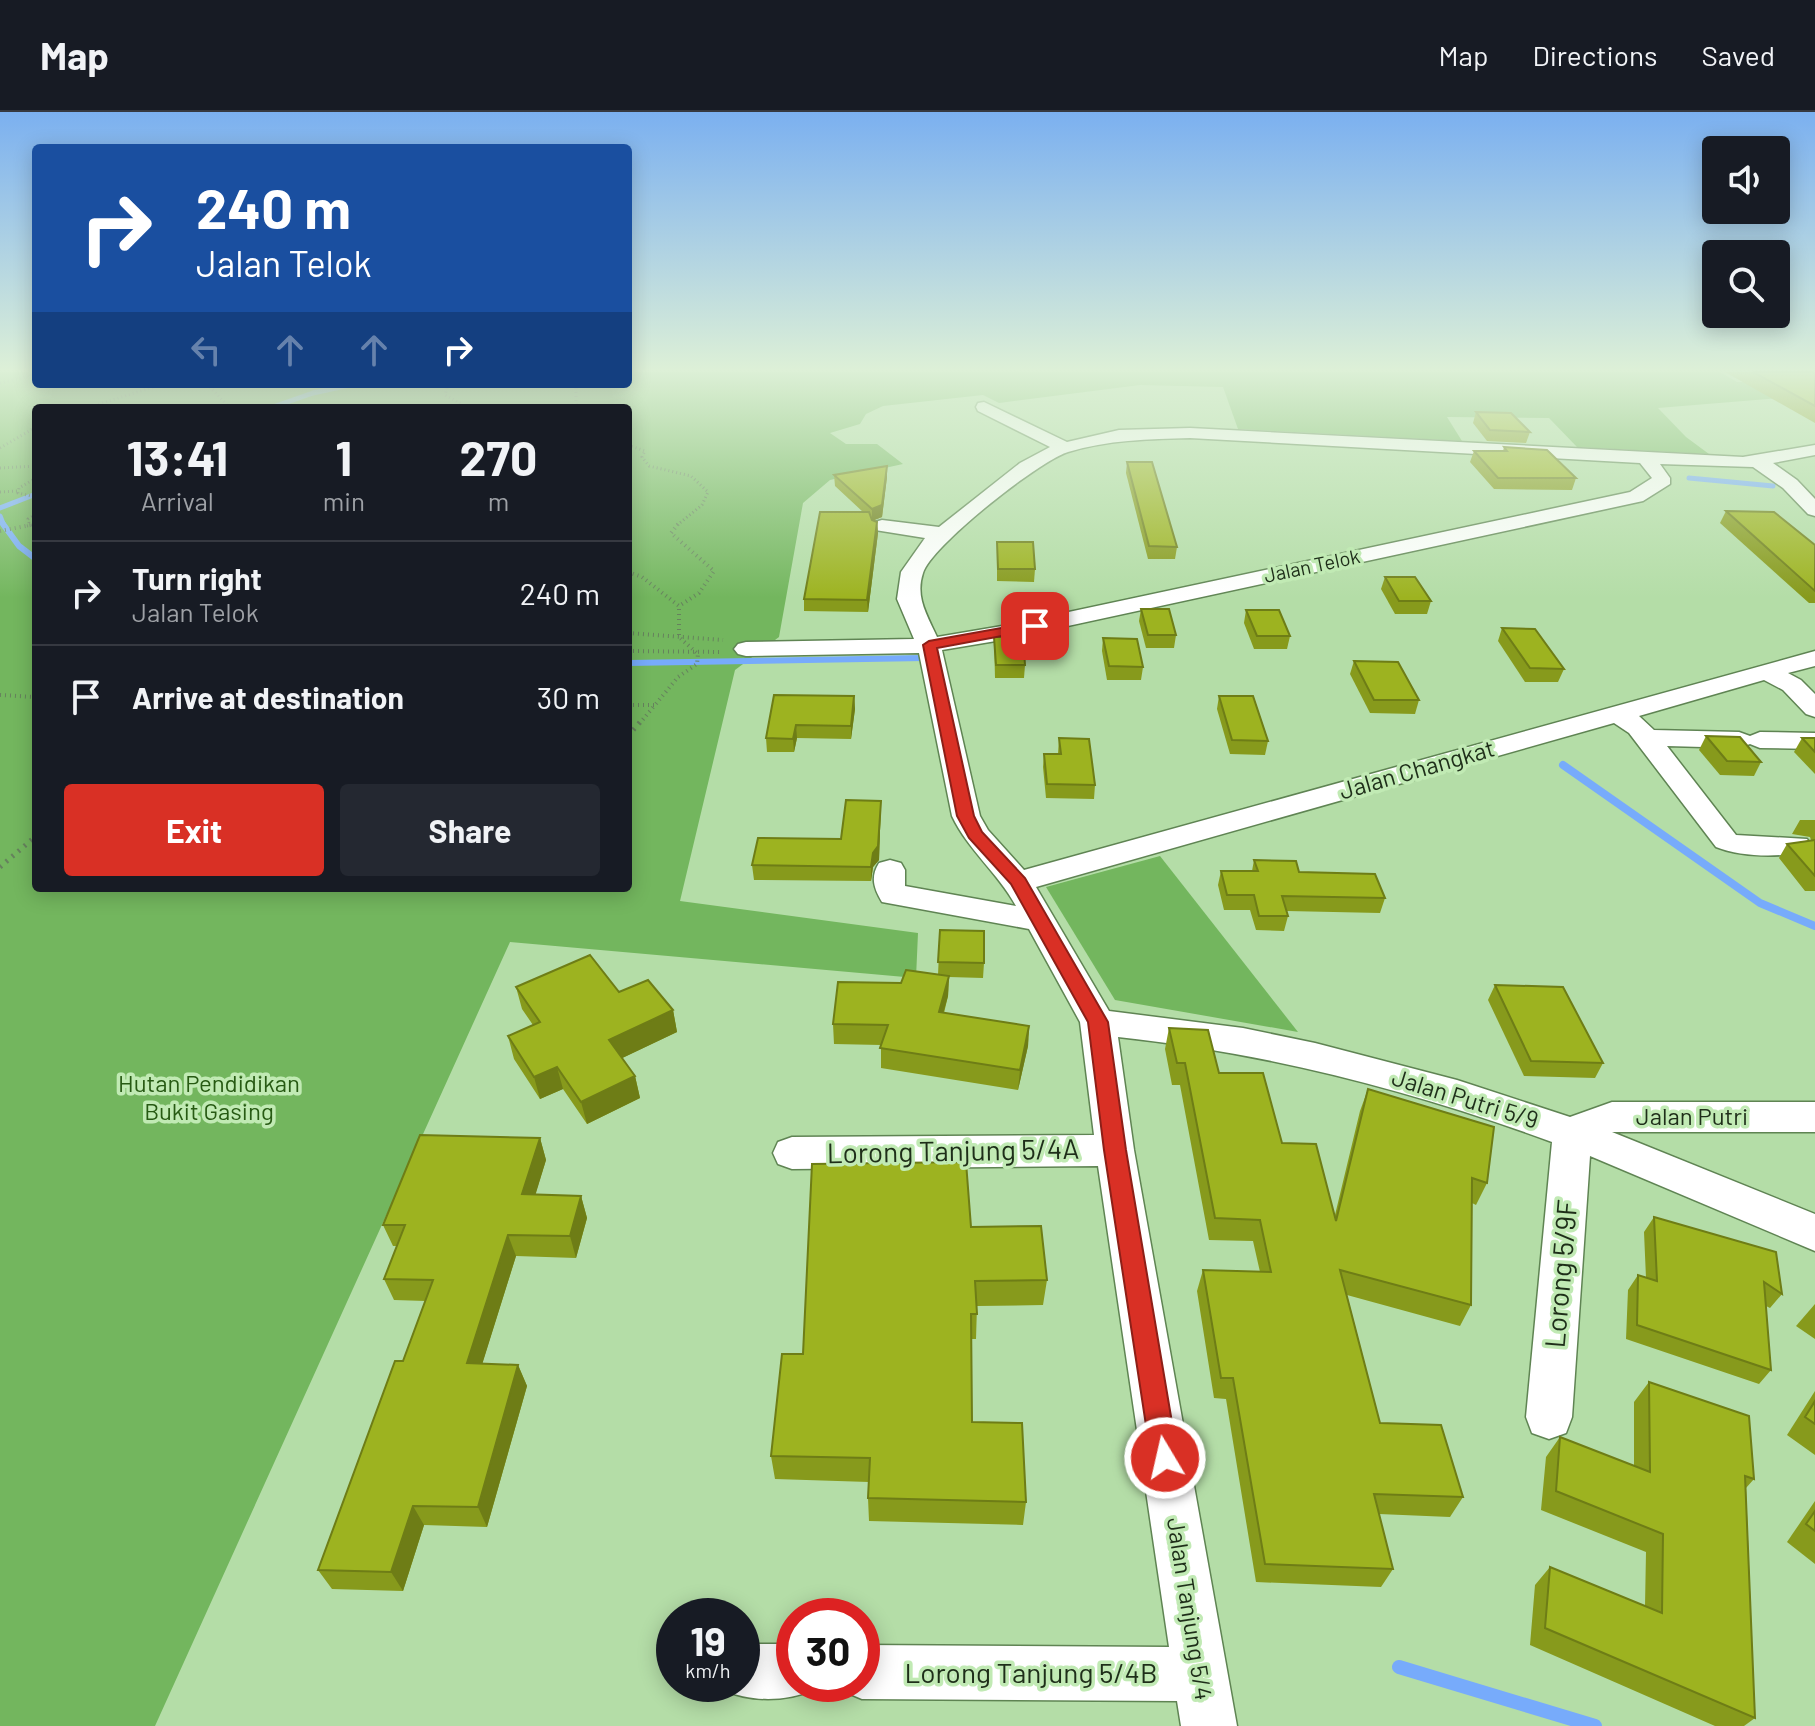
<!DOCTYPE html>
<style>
body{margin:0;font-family:Barlow,sans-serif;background:#242831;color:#f1f3f6;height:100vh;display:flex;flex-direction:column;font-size:30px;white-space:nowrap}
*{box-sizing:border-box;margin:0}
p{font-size:26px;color:#9ea1a6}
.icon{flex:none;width:44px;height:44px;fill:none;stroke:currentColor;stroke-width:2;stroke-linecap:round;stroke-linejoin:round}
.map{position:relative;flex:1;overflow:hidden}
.side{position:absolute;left:32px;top:292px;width:600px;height:488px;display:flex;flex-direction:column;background:#171b24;border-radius:8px;box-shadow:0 4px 20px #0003}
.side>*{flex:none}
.banner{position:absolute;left:32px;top:32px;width:600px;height:244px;border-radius:8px;box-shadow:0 4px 20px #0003;background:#1a4fa0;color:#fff;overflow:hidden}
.buttons{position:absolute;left:1702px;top:24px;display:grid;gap:16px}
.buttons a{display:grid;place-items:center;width:88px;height:88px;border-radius:8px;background:#171b24;box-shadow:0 4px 20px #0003;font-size:40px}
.speed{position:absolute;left:656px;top:1486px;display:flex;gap:16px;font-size:40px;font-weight:700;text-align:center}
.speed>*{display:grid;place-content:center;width:104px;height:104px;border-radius:50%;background:#171b24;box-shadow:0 4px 20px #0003;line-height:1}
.speed small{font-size:20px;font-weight:400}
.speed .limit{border:12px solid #d22;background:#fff;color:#111}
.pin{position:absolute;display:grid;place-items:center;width:68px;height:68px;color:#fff;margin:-34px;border-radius:16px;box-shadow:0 4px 12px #0006}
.me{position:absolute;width:88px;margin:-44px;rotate:351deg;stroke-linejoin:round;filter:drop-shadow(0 0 6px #0008)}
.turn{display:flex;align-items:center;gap:28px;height:168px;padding:0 32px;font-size:36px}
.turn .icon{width:104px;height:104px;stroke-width:2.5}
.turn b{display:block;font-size:56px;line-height:68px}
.lanes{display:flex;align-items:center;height:76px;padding:0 32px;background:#0003;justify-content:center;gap:40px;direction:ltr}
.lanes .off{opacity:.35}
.eta{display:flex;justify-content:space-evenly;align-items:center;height:136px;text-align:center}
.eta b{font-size:48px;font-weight:700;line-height:56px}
.primary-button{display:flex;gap:16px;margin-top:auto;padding:16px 32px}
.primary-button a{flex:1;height:92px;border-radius:8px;background:#d93025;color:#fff;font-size:32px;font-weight:700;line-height:92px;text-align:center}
.primary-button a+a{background:#242831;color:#f1f3f6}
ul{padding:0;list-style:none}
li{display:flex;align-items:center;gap:24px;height:104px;padding:0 32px;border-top:2px solid #363941}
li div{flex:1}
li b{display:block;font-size:30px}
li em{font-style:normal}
header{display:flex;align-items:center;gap:48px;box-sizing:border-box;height:112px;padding:0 40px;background:#171b24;border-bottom:2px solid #363941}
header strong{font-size:38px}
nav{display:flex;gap:44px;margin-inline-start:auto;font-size:28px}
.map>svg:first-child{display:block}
</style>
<header>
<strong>Map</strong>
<nav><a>Map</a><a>Directions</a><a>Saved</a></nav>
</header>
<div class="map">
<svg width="1815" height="1614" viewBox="0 0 1815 1614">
<rect width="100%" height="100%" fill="#b4dda7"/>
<!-- green -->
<g fill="#73b65e" fill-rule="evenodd">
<path d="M0,260H36V272H628V260H1720L1737,270H1811L1794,260H1815V283L1658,296L1686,325L1709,342L1577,335L1549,306L1447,305L1462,329L1238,317L1223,275L1140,273L999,291L983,283L883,294L866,302L860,312L830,321L846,332H877L903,352L830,368L803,391L779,525L735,558L680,789L918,821L916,866L510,830L155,1614H0ZM36,296H628V776H36Z"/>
<polygon points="1160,744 1298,920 1115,888 1046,775"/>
</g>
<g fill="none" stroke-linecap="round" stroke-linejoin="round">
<!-- stream-far3 -->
<g stroke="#77abfb" stroke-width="5">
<polyline points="270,296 313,281 354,272"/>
<polyline points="1689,366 1773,374"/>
<polyline points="0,396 36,382"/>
<polyline points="0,404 4,414"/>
</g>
<!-- stream-far2 -->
<g stroke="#77abfb" stroke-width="6">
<polyline points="3,412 19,434 36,447"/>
<polyline points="628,551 924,546"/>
</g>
<!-- stream-far1 -->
<polyline stroke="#77abfb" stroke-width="8" points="1563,653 1760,791 1815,814"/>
<!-- stream -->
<polyline stroke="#77abfb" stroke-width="14" points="1399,1555 1595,1614"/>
<defs>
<g id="minor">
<path d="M984,290L1067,330L1119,318L1190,316L1743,345L1815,333V343L1773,351L1797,368L1815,387V404L1808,402L1783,376L1753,355L1660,352L1670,366V372L1643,389L1008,527L942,538L980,704L988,718L1024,758L1815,539V554L1788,561L1801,568L1815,582V605L1806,602L1783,578L1764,568L1639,604L1654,618L1739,620L1750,624L1760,620L1815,621V637L1760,636L1750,632L1739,636L1667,634L1736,723L1807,727L1811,733L1807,739C1780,746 1741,745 1716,735L1629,621L1614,611L1036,775L1109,899L1243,916L1315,931L1457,968L1570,1005L1612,990H1815V1020H1612L1815,1102V1139L1590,1044L1572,1305L1566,1321L1549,1327L1532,1321L1526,1305L1552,1030C1411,978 1267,941 1118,925L1134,1038L1237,1614H1181L1177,1589L862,1587L843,1579L840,1572H862V1533L1169,1535L1098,1054L792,1057L778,1052L773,1041L778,1030L792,1025L1094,1023L1080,910L1029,817L882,790C874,777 870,765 879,751L890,748L901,751L905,758V774L1016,794C998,761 968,738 952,704L919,541L746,544L738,542L734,537L738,532L746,530L914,527L897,487L901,460L925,426L875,418L872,414L875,410L882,408L939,415L1020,351L1050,335L978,299L976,295L978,291ZM1190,326L1640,351L1652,366L1630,380L1008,513L937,525C927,503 915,485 923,461C931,434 1039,349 1068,340C1108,328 1148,327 1190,326Z"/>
<path d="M742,1532H794V1572H816L813,1578C785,1590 751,1590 723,1578L720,1572H742Z"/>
</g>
</defs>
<!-- minor casing -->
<use href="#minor" stroke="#5f8453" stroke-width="3"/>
<!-- path-far2 -->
<g stroke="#66825d" stroke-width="3" stroke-dasharray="1 3" stroke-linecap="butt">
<polyline points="0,271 36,262"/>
<polyline points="207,272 227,293 222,296"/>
<polyline points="448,272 445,283 469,296"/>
<polyline points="576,272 576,292"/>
<polyline points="87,296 163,272"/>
<polyline points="565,296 576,292 585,296"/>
<polyline points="628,333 645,339 642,345 649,354 691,364 708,380 702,393 676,414"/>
<polyline points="0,336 36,315"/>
<polyline points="0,356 36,354"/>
<polyline points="36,366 19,376 18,381 36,385"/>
<polyline points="0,380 18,379"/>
<polyline points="29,411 28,407 36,402"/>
<polyline points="27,414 36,412"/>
</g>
<!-- path-far1 -->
<g stroke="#66825d" stroke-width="4" stroke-dasharray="1 4" stroke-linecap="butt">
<polyline points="678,412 671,421 714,459 699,481 679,494"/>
<polyline points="0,419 36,412"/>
<polyline points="628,460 642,465 679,494 679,525 698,542 697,552 678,565 655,593"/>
<polyline points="628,521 723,528"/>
<polyline points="628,539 721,540"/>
<polyline points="0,583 36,585"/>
<polyline points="628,593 655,593 640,611"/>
</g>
<!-- path -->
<g stroke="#66825d" stroke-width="5" stroke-dasharray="2 6" stroke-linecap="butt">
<polyline points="628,624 641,609"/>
<polyline points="0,755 36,724"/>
</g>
<!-- minor -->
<use href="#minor" fill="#fff" fill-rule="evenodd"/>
</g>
<!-- wall -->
<g fill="#879a1c">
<polygon points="1725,260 1812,260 1815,261 1815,311"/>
<polygon points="1476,300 1530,320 1526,331 1487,329 1473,311"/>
<polygon points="1504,335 1576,366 1572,378 1494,377 1470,350 1474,339 1503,339"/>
<polygon points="1127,350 1177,435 1175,447 1148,447 1126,361"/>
<polygon points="834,363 887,365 882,405 874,408 877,410 878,421 868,500 804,499 804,487 863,400 835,374"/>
<polygon points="1726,399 1815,433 1815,491 1809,491 1720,411"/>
<polygon points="997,430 1035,457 1034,470 997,469"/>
<polygon points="1385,465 1431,489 1427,502 1395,502 1381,477"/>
<polygon points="1141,497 1176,523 1174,536 1146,536 1139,509"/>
<polygon points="1246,498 1290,524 1287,537 1254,537 1244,511"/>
<polygon points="1502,516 1564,557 1558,570 1525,570 1498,529"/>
<polygon points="994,525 1025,553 1024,566 995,566"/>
<polygon points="1103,526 1143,555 1141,568 1107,568 1102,539"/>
<polygon points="1354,549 1419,588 1415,602 1370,601 1350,562"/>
<polygon points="854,584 855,597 851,627 797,626 794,640 767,640 766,626"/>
<polygon points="1219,584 1268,629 1265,643 1230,642 1217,597"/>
<polygon points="1706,624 1761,650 1754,664 1720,663 1699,638"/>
<polygon points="1059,626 1095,673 1094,687 1046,686 1043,655 1044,642 1058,642"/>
<polygon points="1802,626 1815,626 1815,662 1794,640"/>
<polygon points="881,689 879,748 873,755 871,769 754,768 752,753 841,727"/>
<polygon points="1800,708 1815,708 1815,779 1805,779 1779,746 1787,732 1811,728 1810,725 1792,722"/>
<polygon points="1254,748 1385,786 1380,801 1287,799 1288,804 1284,819 1256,818 1250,798 1224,798 1218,773 1221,759 1252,759"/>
<polygon points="940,818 984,851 983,866 949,865 948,884 944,901 1029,914 1028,934 1018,978 881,956 881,933 834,932 833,912 901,871 938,863"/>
<polygon points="1495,873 1603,951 1595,966 1524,964 1488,888"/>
<polygon points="516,875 619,880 673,898 677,920 622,946 635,964 640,986 587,1012 563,977 540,987 514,947 508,924 533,913 522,897"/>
<polygon points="1169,916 1219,961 1282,1031 1335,1103 1360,999 1368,977 1487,1071 1476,1093 1472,1091 1471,1193 1460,1214 1347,1183 1380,1311 1463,1385 1450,1405 1379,1402 1393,1457 1381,1475 1256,1470 1226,1287 1214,1286 1197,1179 1203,1158 1260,1160 1253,1129 1209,1128 1180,973 1172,973 1165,937"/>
<polygon points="540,1026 546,1048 535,1083 581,1084 587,1106 576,1146 516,1144 482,1252 518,1253 527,1274 487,1415 424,1413 403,1479 332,1477 318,1458 403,1249 426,1189 394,1188 384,1167 397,1134 393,1134 383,1113"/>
<polygon points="1654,1105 1776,1140 1782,1182 1770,1196 1766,1194 1771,1258 1759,1272 1626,1227 1628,1178 1638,1163 1646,1166 1644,1120"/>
<polygon points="971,1115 1047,1168 1043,1193 977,1194 976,1227 971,1227 972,1310 1026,1390 1023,1413 869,1409 868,1386 869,1370 775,1367 771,1344 803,1242"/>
<polygon points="1815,1192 1815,1227 1796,1214"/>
<polygon points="1649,1270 1754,1367 1746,1376 1755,1606 1744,1614 1715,1614 1530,1533 1535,1473 1550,1455 1645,1494 1646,1440 1541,1398 1546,1345 1560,1325 1634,1354 1634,1290"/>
<polygon points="1815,1279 1815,1343 1787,1323"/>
<polygon points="1815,1389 1815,1452 1787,1430"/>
</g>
<!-- shaded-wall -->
<g fill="#6e7d16">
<polygon points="887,354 887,365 882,405 872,409 872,397"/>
<polygon points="877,410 878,421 868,500 867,488"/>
<polygon points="854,584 855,597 851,627 851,614"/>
<polygon points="796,613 797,626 794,640 793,627"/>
<polygon points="881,689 879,748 873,755 871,769 871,755"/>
<polygon points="949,864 948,884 938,920 939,900"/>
<polygon points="673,898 677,920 614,950 609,928"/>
<polygon points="1029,914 1028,934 1018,978 1020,958"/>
<polygon points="557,955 563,977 540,987 534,965"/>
<polygon points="635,964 640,986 587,1012 581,990"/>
<polygon points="540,1026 546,1048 529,1104 522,1082"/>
<polygon points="581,1084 587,1106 576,1146 570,1124"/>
<polygon points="508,1123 516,1144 476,1272 467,1251"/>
<polygon points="518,1253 527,1274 487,1415 478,1395"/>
<polygon points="413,1394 424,1413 403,1479 391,1460"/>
</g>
<!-- building -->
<g fill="#9db320" stroke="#6e7d16" stroke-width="2">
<polygon points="1753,260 1812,260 1815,261 1815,294"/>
<polygon points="1476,300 1511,301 1530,320 1490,318"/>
<polygon points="1504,335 1547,338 1576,366 1498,366 1474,339 1507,339"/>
<polygon points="1127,350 1152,350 1177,435 1149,434"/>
<polygon points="887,354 882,393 872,397 834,363"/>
<polygon points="1726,399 1774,400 1815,433 1815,479"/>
<polygon points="820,400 869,400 872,408 877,410 867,488 804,487"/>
<polygon points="997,430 1033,430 1035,457 998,457"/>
<polygon points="1385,465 1415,465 1431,489 1399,489"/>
<polygon points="1141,497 1169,497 1176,523 1148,523"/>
<polygon points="1246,498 1279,498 1290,524 1257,524"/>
<polygon points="1502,516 1535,517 1564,557 1530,556"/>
<polygon points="994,525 1023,525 1025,553 996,553"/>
<polygon points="1103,526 1137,527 1143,555 1109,554"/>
<polygon points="1354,549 1398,550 1419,588 1374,588"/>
<polygon points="774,583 854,584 851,614 796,613 793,627 766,626"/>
<polygon points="1219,584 1253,584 1268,629 1232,628"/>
<polygon points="1706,624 1740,625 1761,650 1727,649"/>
<polygon points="1059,626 1089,627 1095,673 1047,672 1044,642 1061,642"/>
<polygon points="1802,626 1815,626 1815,640"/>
<polygon points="846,688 881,689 878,734 873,741 871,755 752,753 758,726 841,727"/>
<polygon points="1815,728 1815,764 1787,732"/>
<polygon points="1254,748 1296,749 1299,760 1375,762 1385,786 1282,784 1288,804 1259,804 1254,783 1227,783 1221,759 1258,759"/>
<polygon points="940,818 984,819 984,851 938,850"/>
<polygon points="590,843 619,880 648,868 673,898 609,928 635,964 581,990 557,955 534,965 508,924 540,910 516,875"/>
<polygon points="906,858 949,864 939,900 1029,914 1020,958 880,936 888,913 833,912 838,870 901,871"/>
<polygon points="1495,873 1563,875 1603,951 1531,949"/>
<polygon points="1169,916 1208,918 1219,961 1263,961 1282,1031 1316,1032 1336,1109 1368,977 1494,1015 1487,1071 1472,1066 1471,1193 1340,1158 1380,1311 1441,1313 1463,1385 1374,1382 1393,1457 1265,1452 1233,1266 1221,1266 1203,1158 1271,1160 1260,1108 1215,1106 1185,951 1177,951"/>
<polygon points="420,1023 540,1026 522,1082 581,1084 570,1124 508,1123 467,1251 518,1253 478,1395 413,1394 391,1460 318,1458 395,1249 403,1249 433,1168 384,1167 405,1113 383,1113"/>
<polygon points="966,1050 971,1115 1041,1114 1047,1168 975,1169 977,1202 971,1202 972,1310 1022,1311 1026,1390 868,1386 870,1346 771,1344 782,1242 803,1242 812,1052"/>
<polygon points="1654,1105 1776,1140 1782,1182 1764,1170 1771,1258 1637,1213 1638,1163 1657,1169"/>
<polygon points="1649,1270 1749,1304 1754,1367 1745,1364 1755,1606 1545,1516 1550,1455 1662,1501 1663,1422 1556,1379 1560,1325 1650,1360"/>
<polygon points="1815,1289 1815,1312 1805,1305"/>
<polygon points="1815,1399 1815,1419 1806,1412"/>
</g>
<!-- sky -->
<linearGradient id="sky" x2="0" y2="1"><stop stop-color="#7bb0f0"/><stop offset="0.53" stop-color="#ddf0d7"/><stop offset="1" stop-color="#ddf0d7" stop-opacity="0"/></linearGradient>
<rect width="1815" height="486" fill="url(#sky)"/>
<!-- route -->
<polygon fill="#d93025" stroke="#8d1f18" stroke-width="2" points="1035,510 1039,511 1039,517 937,536 974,704 982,720 1025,766 1108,910 1126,1038 1178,1346 1174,1356 1165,1360 1155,1356 1151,1346 1104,1038 1088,910 1011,772 969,726 957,704 923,533 929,529"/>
<g text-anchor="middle" stroke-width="7" stroke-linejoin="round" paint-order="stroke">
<!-- far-street labels -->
<g font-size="20" fill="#1e2e19" stroke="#c1eab4">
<text transform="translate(1312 454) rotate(-12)" y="7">Jalan Telok</text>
</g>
<!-- street labels -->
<g font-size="24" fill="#1e2e19" stroke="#c1eab4">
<text transform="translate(1417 658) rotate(-16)" y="8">Jalan Changkat</text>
<text transform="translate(1465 987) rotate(17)" y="8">Jalan Putri 5/9</text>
<text x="1692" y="1013">Jalan Putri</text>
<text transform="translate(1189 1497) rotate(81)" y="8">Jalan Tanjung 5/4</text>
</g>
<!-- park labels -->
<g font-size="24" fill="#275a13" stroke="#c1eab4">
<text x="209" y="980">Hutan Pendidikan<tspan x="209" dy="28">Bukit Gasing</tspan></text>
</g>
<!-- near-street labels -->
<g font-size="28" fill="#1e2e19" stroke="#c1eab4">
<text transform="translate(953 1039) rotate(-1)" y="10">Lorong Tanjung 5/4A</text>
<text transform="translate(1561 1162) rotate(-85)" y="10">Lorong 5/9F</text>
<text x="1031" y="1571">Lorong Tanjung 5/4B</text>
</g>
</g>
</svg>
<div class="buttons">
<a><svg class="icon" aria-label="sound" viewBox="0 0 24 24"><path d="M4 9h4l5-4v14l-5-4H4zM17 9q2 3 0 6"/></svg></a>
<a><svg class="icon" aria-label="search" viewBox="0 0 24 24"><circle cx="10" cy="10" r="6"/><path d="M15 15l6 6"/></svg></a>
</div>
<div class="speed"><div>19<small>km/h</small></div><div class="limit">30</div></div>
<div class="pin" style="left:1035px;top:514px;background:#d93025"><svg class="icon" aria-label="arrive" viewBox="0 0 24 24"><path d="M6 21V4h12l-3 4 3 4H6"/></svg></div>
<svg class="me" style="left:1165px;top:1346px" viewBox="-20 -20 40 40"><circle r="17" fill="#d93025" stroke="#fff" stroke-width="3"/><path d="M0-11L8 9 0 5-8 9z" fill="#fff"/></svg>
<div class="banner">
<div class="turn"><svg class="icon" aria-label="right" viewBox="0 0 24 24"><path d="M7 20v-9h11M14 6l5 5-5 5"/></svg><div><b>240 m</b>Jalan Telok</div></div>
<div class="lanes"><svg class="icon off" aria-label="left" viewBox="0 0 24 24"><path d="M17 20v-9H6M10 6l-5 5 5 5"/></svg><svg class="icon off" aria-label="ahead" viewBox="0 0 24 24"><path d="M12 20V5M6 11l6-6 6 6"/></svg><svg class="icon off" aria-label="ahead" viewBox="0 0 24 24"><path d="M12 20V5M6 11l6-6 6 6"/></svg><svg class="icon" aria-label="right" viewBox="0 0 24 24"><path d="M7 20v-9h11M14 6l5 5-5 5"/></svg></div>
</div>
<section class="side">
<div class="eta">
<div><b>13:41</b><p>Arrival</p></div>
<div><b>1</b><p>min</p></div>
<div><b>270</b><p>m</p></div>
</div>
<ul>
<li><svg class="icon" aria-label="right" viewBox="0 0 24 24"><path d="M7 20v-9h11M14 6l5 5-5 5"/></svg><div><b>Turn right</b><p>Jalan Telok</p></div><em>240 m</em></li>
<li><svg class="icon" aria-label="arrive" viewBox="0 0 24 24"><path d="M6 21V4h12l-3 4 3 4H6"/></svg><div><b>Arrive at destination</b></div><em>30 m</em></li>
</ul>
<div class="primary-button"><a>Exit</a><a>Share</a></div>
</section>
</div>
